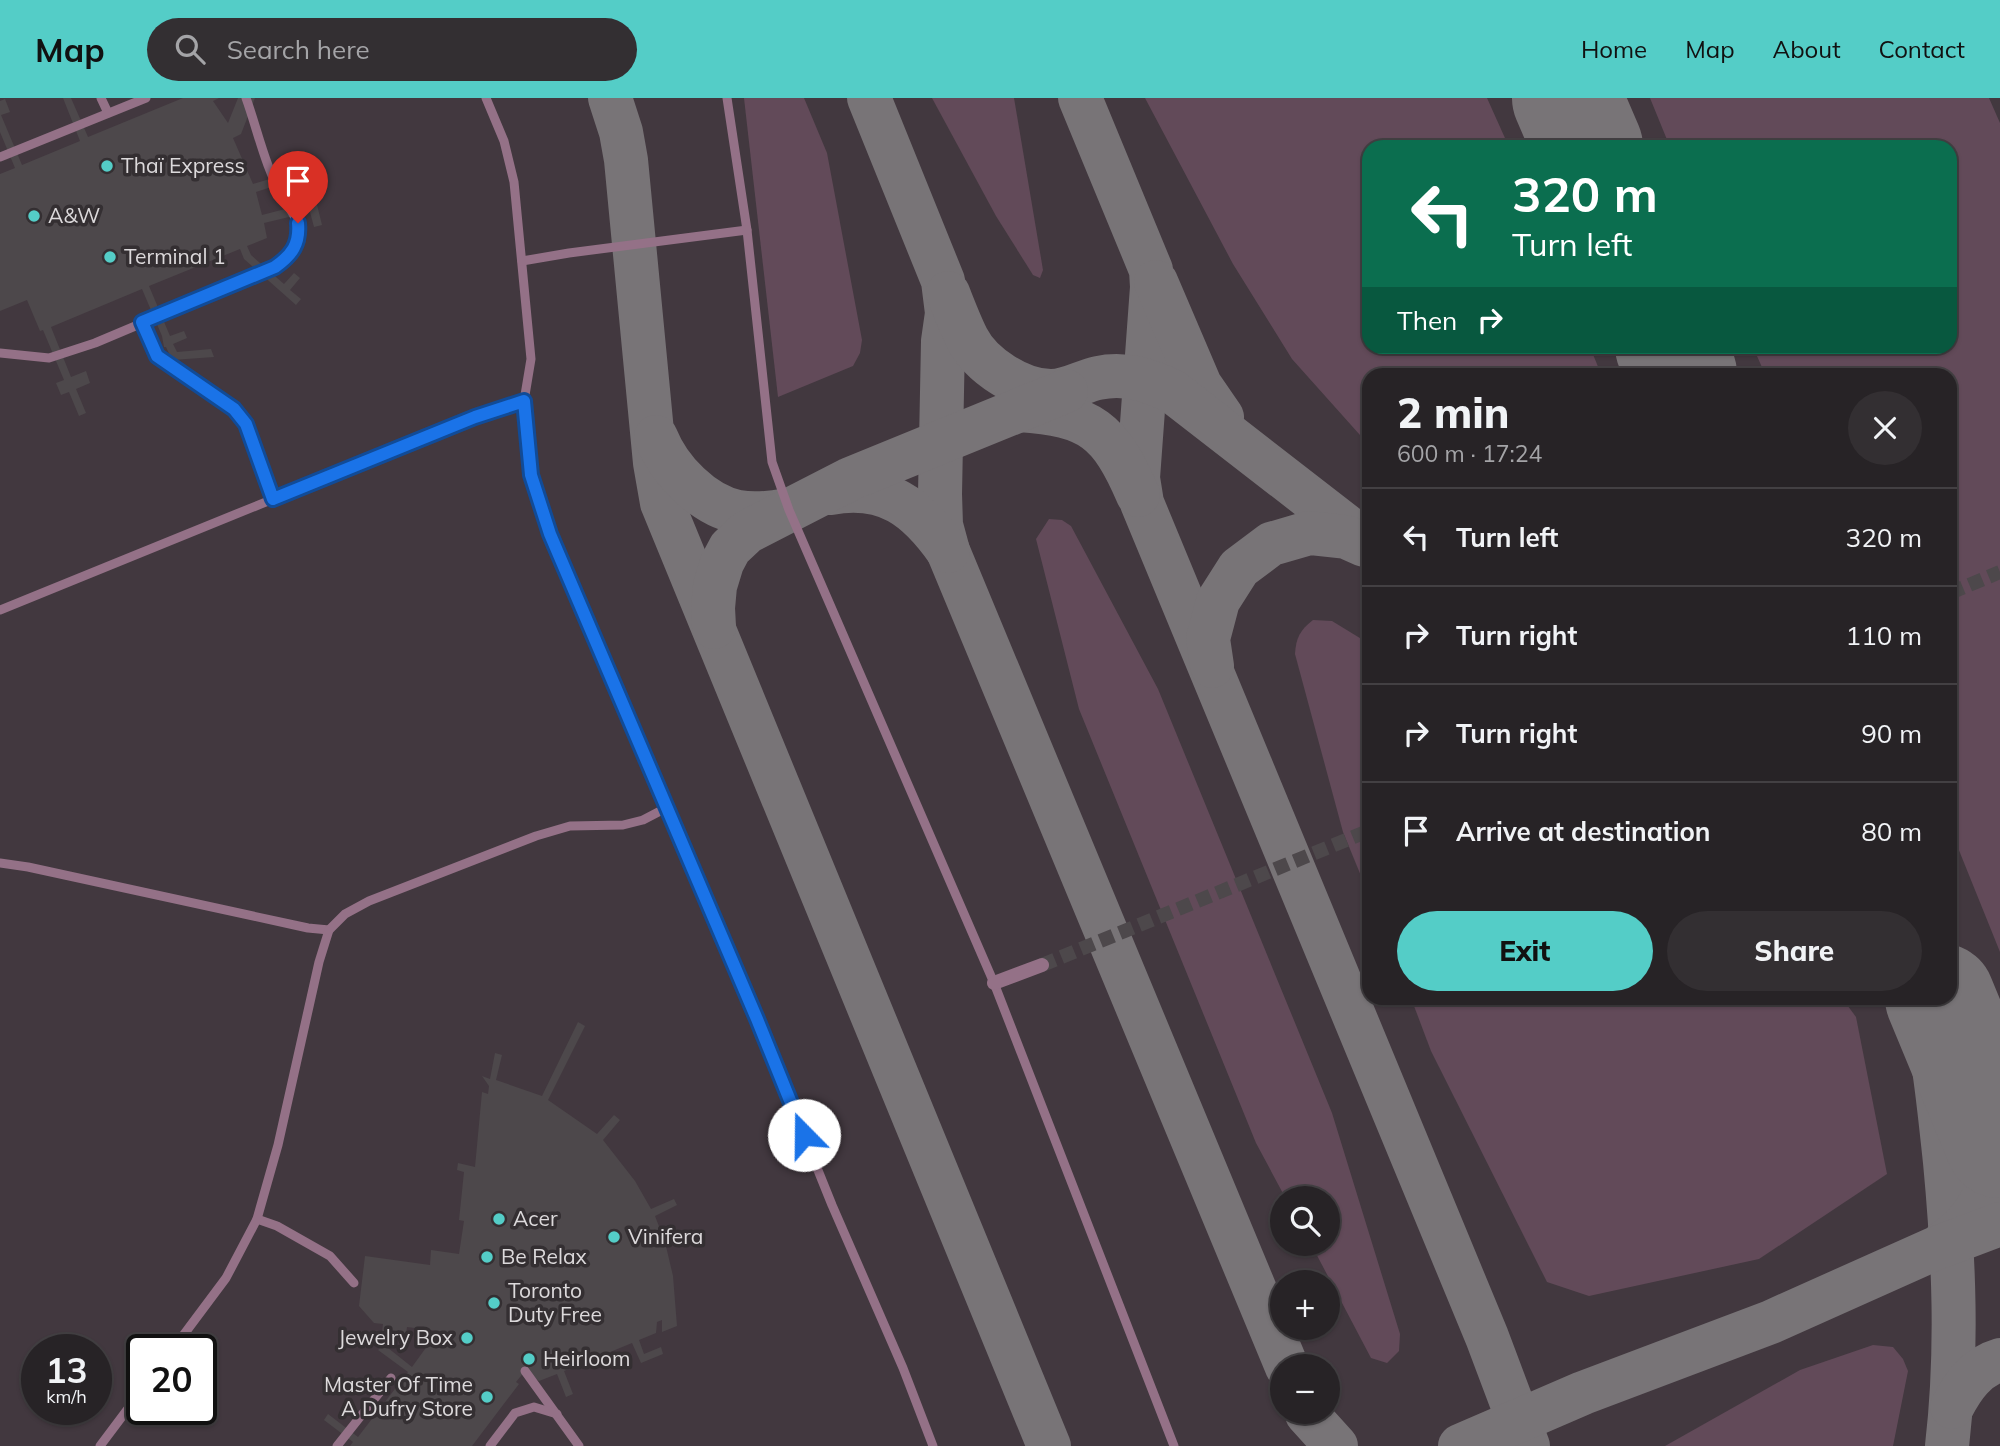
<!DOCTYPE html>
<meta charset="utf-8">
<style>
body{margin:0;font-family:Mulish,sans-serif;background:#332f32;color:#f1f3f6;height:100vh;display:flex;flex-direction:column;font-size:26px;white-space:nowrap}
*{box-sizing:border-box;margin:0}
p{font-size:23px;color:#a4a4a7}
.icon{flex:none;width:38px;height:38px;fill:none;stroke:currentColor;stroke-width:2;stroke-linecap:round;stroke-linejoin:round}
.map{position:relative;flex:1;overflow:hidden}
.drawer{position:absolute;left:1362px;top:270px;width:595px;height:637px;display:flex;flex-direction:column;background:#272326;border-radius:21px;box-shadow:0 2px 5px #0004,0 0 0 2px #434043}
.drawer>*{flex:none}
.top-card{position:absolute;left:1362px;top:42px;width:595px;height:214px;border-radius:21px;box-shadow:0 2px 5px #0004,0 0 0 2px #434043;background:#0b6e4f;color:#fff;overflow:hidden}
.fabs{position:absolute;left:1270px;top:1088px;display:grid;gap:14px}
.fabs a{display:grid;place-items:center;width:70px;height:70px;border-radius:50%;background:#272326;box-shadow:0 2px 5px #0004,0 0 0 2px #434043;font-size:35px}
.speed{position:absolute;left:21px;top:1236px;display:flex;gap:14px;font-size:35px;font-weight:700;text-align:center}
.speed>*{display:grid;place-content:center;width:91px;height:91px;border-radius:50%;background:#272326;box-shadow:0 2px 5px #0004,0 0 0 2px #434043;line-height:1}
.speed small{font-size:18px;font-weight:400}
.speed .limit{border:4px solid #111;border-radius:10px;background:#fff;color:#111}
.pin{position:absolute;display:grid;place-items:center;width:60px;height:60px;color:#fff;margin:-72px -30px;border-radius:50% 50% 50% 0;rotate:-45deg;box-shadow:0 0 7px #0007}
.pin .icon{rotate:45deg}
.me{position:absolute;width:77px;margin:-38px;rotate:338deg;stroke-linejoin:round;filter:drop-shadow(0 0 5px #0008)}
.turn{display:flex;align-items:center;gap:24px;height:147px;padding:0 35px;font-size:32px}
.turn .icon{width:91px;height:91px;stroke-width:2.5}
.turn b{display:block;font-size:49px;line-height:60px}
.then{display:flex;align-items:center;height:66px;padding:0 35px;background:#0003;gap:14px;font-size:26px}
.round{display:grid;place-items:center;flex:none;width:74px;height:74px;border-radius:37px;background:#332f32}
.summary{display:flex;align-items:center;justify-content:space-between;height:119px;padding:0 35px}
h1{font-size:42px;font-weight:800;line-height:52px}
.action{display:flex;gap:14px;margin-top:auto;padding:14px 35px}
.action a{flex:1;height:80px;border-radius:42px;background:#54cdc7;color:#111;font-size:28px;font-weight:800;line-height:80px;text-align:center}
.action a+a{background:#332f32;color:#f1f3f6}
ul{padding:0;list-style:none}
li{display:flex;align-items:center;gap:21px;height:98px;padding:0 35px;border-top:2px solid #434043}
li div{flex:1}
li b{display:block;font-size:26px}
li em{font-style:normal}
header{display:flex;align-items:center;gap:42px;box-sizing:border-box;height:98px;padding:0 35px;background:#54cdc7;color:#111}
header strong{font-size:33px}
nav{display:flex;gap:38px;margin-inline-start:auto;font-size:24px}
.search{width:490px;height:63px;background:#332f32;display:flex;align-items:center;gap:18px;box-sizing:border-box;padding:0 24px;border-radius:38px;color:#a4a4a7;font-size:26px}
.map>svg:first-child{display:block}
</style>
<header>
<strong>Map</strong>
<div class="search"><svg class="icon" aria-label="search" viewBox="0 0 24 24"><circle cx="10" cy="10" r="6"/><path d="M15 15l6 6"/></svg>Search here</div>
<nav><a>Home</a><a>Map</a><a>About</a><a>Contact</a></nav>
</header>
<div class="map">
<svg width="2000" height="1348" viewBox="0 0 2000 1348">
<rect width="100%" height="100%" fill="#342f32"/>
<!-- built -->
<path fill="#42383f" fill-rule="evenodd" d="M0,0H2000V1348H0ZM1368,49H1950V248H1368ZM1368,276H1950V900H1368ZM1283,1101H1328V1146H1283ZM1283,1185H1328V1230H1283ZM37,1251H96V1311H37ZM142,1251H201V1311H142ZM1283,1269H1328V1314H1283Z"/>
<!-- green -->
<g fill="#624a59">
<polygon points="744,0 804,0 827,55 862,242 860,255 853,268 778,299"/>
<polygon points="932,0 1014,0 1043,172 1040,180 1033,177 996,118"/>
<polygon points="1145,0 1487,0 1509,49 1368,49 1368,248 1590,249 1601,276 1368,276 1368,346 1292,261 1233,166"/>
<polygon points="1650,0 1989,0 2000,25 2000,854 1950,730 1950,276 1765,276 1753,249 1950,248 1950,49 1670,49"/>
<polygon points="1049,421 1062,422 1071,428 1158,591 1332,1015 1400,1236 1399,1253 1387,1265 1371,1260 1311,1146 1328,1146 1328,1101 1286,1101 1256,1045 1079,611 1036,441"/>
<path d="M1313,522L1332,523L1368,545V795L1343,734L1295,556C1296,540 1300,532 1313,522Z"/>
<polygon points="1411,900 1842,900 1856,919 1887,1076 1759,1161 1589,1198 1547,1184 1431,953"/>
<polygon points="1873,1247 1893,1249 1903,1261 1908,1273 1893,1348 1665,1348 1800,1272"/>
</g>
<g fill="none" stroke-linecap="round" stroke-linejoin="round">
<!-- taxiway -->
<g stroke="#787477" stroke-width="44">
<polyline points="610,0 621,34 626,62 655,365 662,405 1049,1348"/>
<polyline points="869,0 943,183 947,215 943,243 940,396 941,427 948,453 1287,1269"/>
<polyline points="1080,0 1151,172 1152,189 1138,380 1142,405 1487,1239 1528,1348"/>
<polyline points="1156,184 1200,287 1222,319"/>
<path d="M948,195C954,210 960,226 967,240C981,268 1021,293 1051,293C1068,293 1083,283 1098,280C1125,274 1148,282 1172,293L1368,445"/>
<path d="M1019,312C1091,317 1110,332 1138,397"/>
<path d="M656,339C669,372 703,407 738,414C755,417 771,415 787,412"/>
<path d="M830,395C886,385 917,409 948,453"/>
<polyline points="714,529 713,510 715,488 722,465 730,450 747,434 850,381 1066,293"/>
<polyline points="1212,568 1208,541 1218,503 1239,470 1271,446 1309,435 1346,439 1364,447"/>
<path d="M1920,900C1934,953 1939,1009 1945,1064C1954,1159 1958,1253 1947,1348"/>
<path d="M1944,1144C1976,1123 1995,1088 1994,1049C1994,1038 1990,1026 1988,1016L2000,1032"/>
<path d="M1952,1309C1963,1288 1976,1269 2000,1262"/>
<polyline points="1307,1316 1336,1348"/>
<polyline points="1460,1348 1583,1295 1771,1224 1934,1151 2000,1126"/>
</g>
<!-- runway -->
<g stroke="#787477" stroke-width="110">
<polyline points="1567,0 1588,49"/>
<polyline points="1670,248 1682,276"/>
<polyline points="1940,900 2000,1045"/>
</g>
</g>
<!-- building -->
<g fill="#4d484b">
<polygon points="63,0 71,0 88,39 183,0 219,0 213,3 228,25 238,0 255,0 241,36 233,40 253,86 299,72 294,57 302,55 306,69 317,63 320,73 256,94 262,117 316,103 322,127 314,129 310,114 264,125 267,140 247,148 251,157 284,186 294,175 300,180 290,192 301,201 296,207 244,161 240,151 149,188 170,238 184,233 187,240 173,246 177,254 211,251 214,259 172,262 166,249 164,249 162,238 142,191 51,229 71,279 86,273 90,285 76,291 86,315 79,318 69,294 61,297 56,285 64,282 43,232 40,233 27,202 0,213 0,76 15,70 0,34 0,3 5,1 10,14 1,17 22,67 80,43"/>
<polygon points="578,924 585,928 548,1002 597,1036 614,1017 620,1022 603,1042 635,1083 651,1111 674,1101 677,1107 655,1118 665,1144 673,1178 677,1228 662,1234 662,1222 657,1224 656,1235 639,1242 644,1256 661,1249 663,1256 641,1265 632,1245 564,1273 573,1296 566,1299 557,1276 539,1283 525,1273 516,1284 519,1286 472,1348 350,1348 353,1344 324,1322 328,1316 358,1339 408,1274 378,1252 381,1249 383,1246 412,1269 438,1233 407,1229 406,1237 382,1234 383,1226 374,1225 359,1208 365,1158 430,1167 431,1152 459,1156 464,1123 459,1122 464,1074 457,1072 458,1065 475,1069 482,994 488,996 489,988 482,978 490,981 495,955 502,957 496,982 542,998"/>
</g>
<g fill="none" stroke-linecap="round" stroke-linejoin="round">
<!-- street-tunnel -->
<g stroke="#4d484b" stroke-width="14" stroke-dasharray="14 7" stroke-linecap="butt">
<polyline points="1950,495 2000,474"/>
<polyline points="1042,867 1368,733"/>
</g>
<!-- lane -->
<g stroke="#947187" stroke-width="9">
<polyline points="101,0 108,15"/>
<polyline points="486,0 504,43 514,84 531,261 524,303 532,377 550,436 757,921 832,1107 903,1270 933,1348"/>
<polyline points="727,0 747,132 772,364 789,412 994,885 1174,1348"/>
<polyline points="0,59 146,0"/>
<polyline points="522,163 569,155 747,132"/>
<polyline points="142,224 157,258 234,311 245,326 273,401"/>
<path d="M0,255L49,260L95,245L275,169C287,161 299,151 299,135C299,122 290,112 284,101C265,70 258,33 246,0"/>
<polyline points="0,512 475,319 524,303"/>
<polyline points="0,765 28,769 308,830 329,832"/>
<polyline points="257,1121 277,1128 330,1158 354,1185"/>
<polyline points="173,1251 226,1180 257,1121 278,1047 319,864 329,832 345,816 369,803 536,738 570,728 623,727 643,722 666,710"/>
<polyline points="525,1273 579,1348"/>
<polyline points="100,1348 142,1292"/>
<polyline points="337,1348 391,1280"/>
<polyline points="490,1348 515,1315 534,1309 557,1316"/>
</g>
<!-- street -->
<polyline stroke="#947187" stroke-width="14" points="994,885 1042,867"/>
</g>
<g fill="none" stroke-linecap="round" stroke-linejoin="round">
<defs>
<path id="route" d="M298,125C300,146 292,157 275,169L142,224L157,258L234,311L246,326L273,401L475,319L524,303L531,377L550,436L757,921L804,1037"/>
</defs>
<!-- route casing -->
<use href="#route" stroke="#114b97" stroke-width="18"/>
<!-- route -->
<use href="#route" stroke="#1a73e8" stroke-width="12"/>
</g>
<!-- markers -->
<g fill="#54cdc7" stroke="#342f32" stroke-width="2.5">
<circle cx="107" cy="68" r="7"/>
<circle cx="34" cy="118" r="7"/>
<circle cx="110" cy="159" r="7"/>
<circle cx="499" cy="1121" r="7"/>
<circle cx="614" cy="1139" r="7"/>
<circle cx="487" cy="1159" r="7"/>
<circle cx="494" cy="1205" r="7"/>
<circle cx="467" cy="1240" r="7"/>
<circle cx="529" cy="1261" r="7"/>
<circle cx="487" cy="1299" r="7"/>
</g>
<g text-anchor="middle" stroke-width="7" stroke-linejoin="round" paint-order="stroke">
<!-- poi labels -->
<g font-size="21" fill="#dcd9db" stroke="#342f32" text-anchor="start">
<text x="121" y="75">Thaï Express</text>
<text x="48" y="125">A&amp;W</text>
<text x="124" y="166">Terminal 1</text>
<text x="513" y="1128">Acer</text>
<text x="628" y="1146">Vinifera</text>
<text x="501" y="1166">Be Relax</text>
<text x="508" y="1200">Toronto<tspan x="508" dy="24">Duty Free</tspan></text>
<text x="453" y="1247" text-anchor="end">Jewelry Box</text>
<text x="543" y="1268">Heirloom</text>
<text x="473" y="1294" text-anchor="end">Master Of Time<tspan x="473" dy="24">A Dufry Store</tspan></text>
</g>
</g>
</svg>
<div class="fabs">
<a><svg class="icon" aria-label="search" viewBox="0 0 24 24"><circle cx="10" cy="10" r="6"/><path d="M15 15l6 6"/></svg></a>
<a>+</a>
<a>−</a>
</div>
<div class="speed"><div>13<small>km/h</small></div><div class="limit">20</div></div>
<div class="pin" style="left:298px;top:125px;background:#d93025"><svg class="icon" aria-label="arrive" viewBox="0 0 24 24"><path d="M6 21V4h12l-3 4 3 4H6"/></svg></div>
<svg class="me" style="left:804px;top:1037px" viewBox="-20 -20 40 40"><circle r="19" fill="#fff"/><path d="M0-13L10 11 0 6-10 11z" fill="#1a73e8"/></svg>
<div class="top-card">
<div class="turn"><svg class="icon" aria-label="left" viewBox="0 0 24 24"><path d="M17 20v-9H6M10 6l-5 5 5 5"/></svg><div><b>320 m</b>Turn left</div></div>
<div class="then">Then<svg class="icon" aria-label="right" viewBox="0 0 24 24"><path d="M7 20v-9h11M14 6l5 5-5 5"/></svg></div>
</div>
<section class="drawer">
<div class="summary"><div><h1>2 min</h1><p>600 m · 17:24</p></div><a class="round"><svg class="icon" aria-label="close" viewBox="0 0 24 24"><path d="M6 6l12 12M18 6L6 18"/></svg></a></div>
<ul>
<li><svg class="icon" aria-label="left" viewBox="0 0 24 24"><path d="M17 20v-9H6M10 6l-5 5 5 5"/></svg><div><b>Turn left</b></div><em>320 m</em></li>
<li><svg class="icon" aria-label="right" viewBox="0 0 24 24"><path d="M7 20v-9h11M14 6l5 5-5 5"/></svg><div><b>Turn right</b></div><em>110 m</em></li>
<li><svg class="icon" aria-label="right" viewBox="0 0 24 24"><path d="M7 20v-9h11M14 6l5 5-5 5"/></svg><div><b>Turn right</b></div><em>90 m</em></li>
<li><svg class="icon" aria-label="arrive" viewBox="0 0 24 24"><path d="M6 21V4h12l-3 4 3 4H6"/></svg><div><b>Arrive at destination</b></div><em>80 m</em></li>
</ul>
<div class="action"><a>Exit</a><a>Share</a></div>
</section>
</div>
